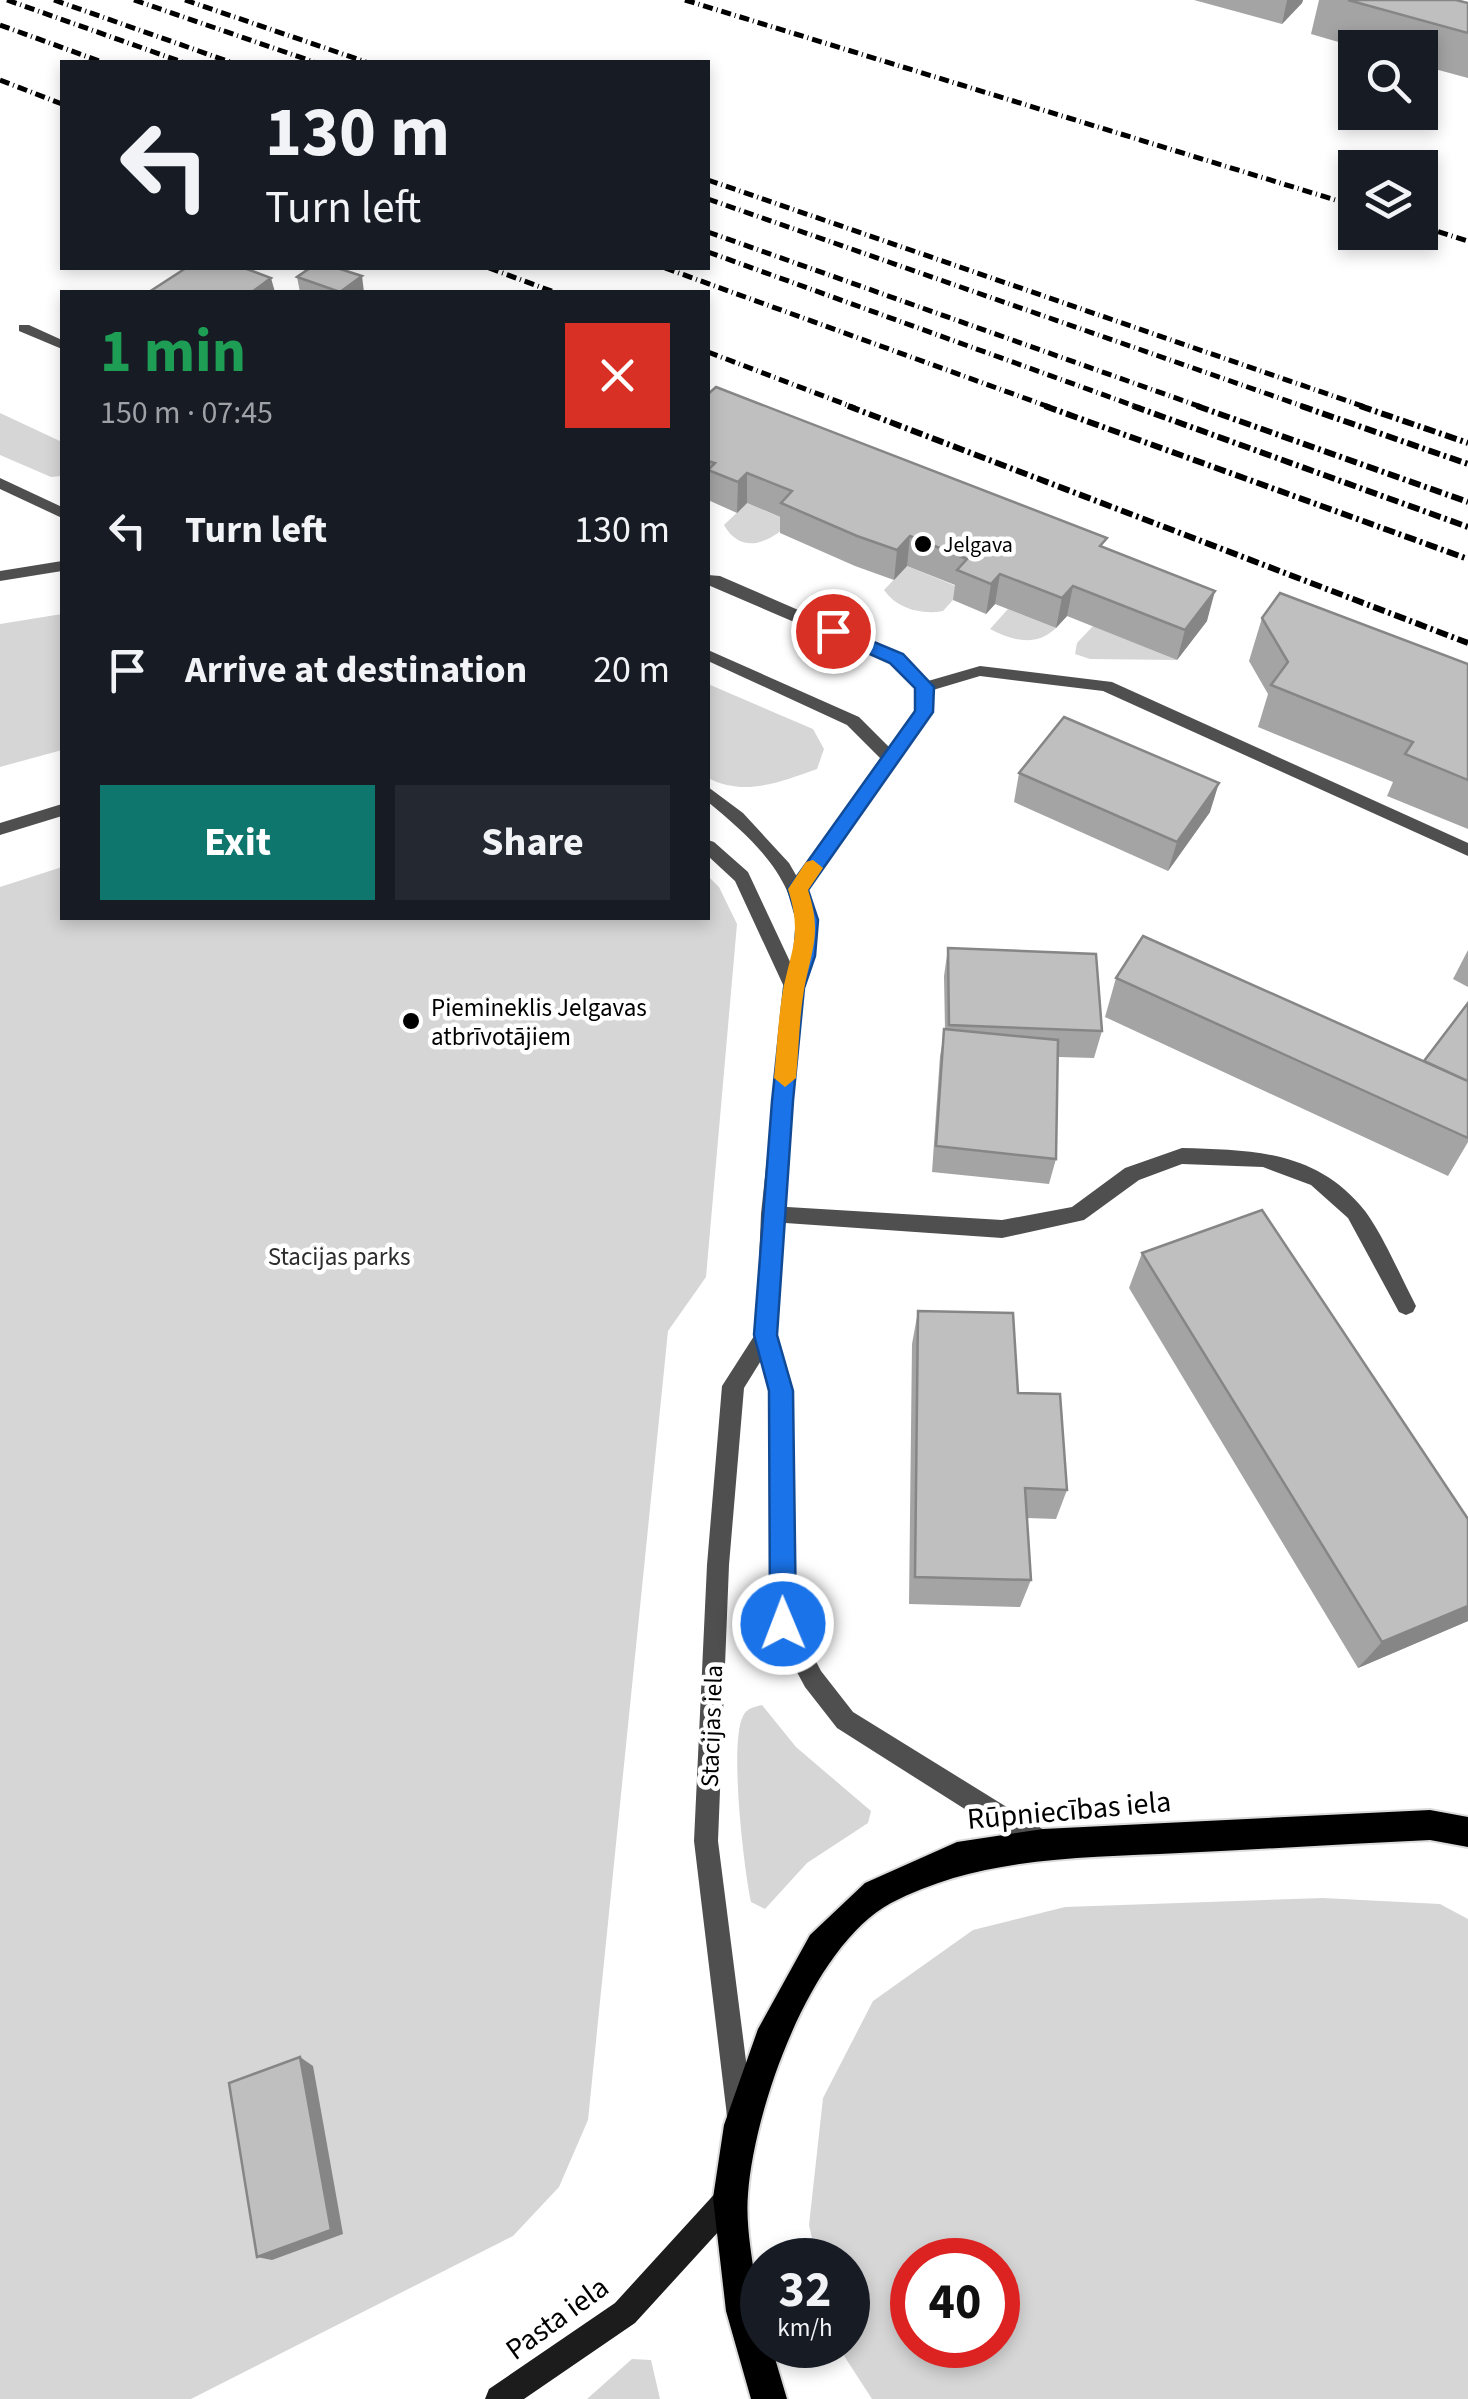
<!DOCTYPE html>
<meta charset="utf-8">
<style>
body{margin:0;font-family:"Source Sans 3",sans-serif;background:#242831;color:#f1f3f6;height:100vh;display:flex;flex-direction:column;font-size:38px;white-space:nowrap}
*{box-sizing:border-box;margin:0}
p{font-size:32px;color:#9ea1a6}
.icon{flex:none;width:55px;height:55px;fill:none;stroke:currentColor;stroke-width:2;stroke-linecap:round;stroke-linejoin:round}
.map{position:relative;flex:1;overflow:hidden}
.sheet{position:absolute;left:60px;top:290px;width:650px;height:630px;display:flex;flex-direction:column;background:#171b24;border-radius:0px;box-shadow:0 5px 15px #0003}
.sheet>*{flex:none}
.top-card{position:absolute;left:60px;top:60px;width:650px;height:210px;border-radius:0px;box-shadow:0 5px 15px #0003;background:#171b24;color:#f1f3f6;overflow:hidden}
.buttons{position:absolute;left:1338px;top:30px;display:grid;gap:20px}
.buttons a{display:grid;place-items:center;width:100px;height:100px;border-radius:0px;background:#171b24;box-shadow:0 5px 15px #0003;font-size:50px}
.speed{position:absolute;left:740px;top:2238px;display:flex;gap:20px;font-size:50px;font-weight:700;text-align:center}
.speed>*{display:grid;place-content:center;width:130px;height:130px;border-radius:50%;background:#171b24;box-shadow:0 5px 15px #0003;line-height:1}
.speed small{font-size:25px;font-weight:400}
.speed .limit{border:15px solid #d22;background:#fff;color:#111}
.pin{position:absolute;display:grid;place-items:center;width:85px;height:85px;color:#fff;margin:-42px;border:5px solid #fff;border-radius:50%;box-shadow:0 2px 10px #0007}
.me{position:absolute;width:110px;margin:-55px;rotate:359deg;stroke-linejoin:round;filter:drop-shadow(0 0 8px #0008)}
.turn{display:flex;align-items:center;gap:35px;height:210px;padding:0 40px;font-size:45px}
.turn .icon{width:130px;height:130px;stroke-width:2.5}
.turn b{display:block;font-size:70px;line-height:85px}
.round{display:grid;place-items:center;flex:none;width:105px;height:105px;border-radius:0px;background:#242831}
.headline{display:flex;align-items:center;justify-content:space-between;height:170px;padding:0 40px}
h1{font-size:60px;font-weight:700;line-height:75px;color:#1e9e55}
.button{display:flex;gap:20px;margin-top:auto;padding:20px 40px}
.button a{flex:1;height:115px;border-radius:0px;background:#0f766e;color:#fff;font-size:40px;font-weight:700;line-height:115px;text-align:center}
.button a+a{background:#242831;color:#f1f3f6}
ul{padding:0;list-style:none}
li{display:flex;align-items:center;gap:30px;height:140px;padding:0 40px}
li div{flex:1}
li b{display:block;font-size:38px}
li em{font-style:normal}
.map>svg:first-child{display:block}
</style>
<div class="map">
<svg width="1468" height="2399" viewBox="0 0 1468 2399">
<rect width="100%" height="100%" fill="#fff"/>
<!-- green -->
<g fill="#d6d6d6" fill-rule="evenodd">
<polygon points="0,413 62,442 62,476 51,477 0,455"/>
<path d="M747,503L791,522C772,541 742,557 724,525Z"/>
<path d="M907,566L963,589L943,611C922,615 897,609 884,590Z"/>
<path d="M1008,609L1056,628C1036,647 1013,641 990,629Z"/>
<polygon points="62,614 62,750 0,767 0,624"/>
<polygon points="1093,626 1177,660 1090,659 1075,654 1077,643"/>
<path d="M708,684L813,729L824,749L817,769C780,782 745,797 708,778Z"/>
<polygon points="62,867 62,918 708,918 708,876 719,887 737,924 706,1277 668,1331 588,2120 559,2187 513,2236 191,2399 0,2399 0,887"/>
<path d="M762,1705L796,1747L871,1811L868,1823L807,1863L765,1909L751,1902C744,1869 729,1743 743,1716C747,1708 754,1707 762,1705Z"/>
<path d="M1323,1898L1440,1904L1468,1919V2399H872L837,2345H848V2260H817L809,2225L823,2098L873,2001L973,1930L1065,1907ZM912,2260H998V2345H912Z"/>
<polygon points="632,2359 651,2360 660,2399 587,2399"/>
</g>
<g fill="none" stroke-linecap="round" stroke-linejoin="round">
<defs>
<path id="primary" d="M1430,1810L1468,1817V1847L1430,1840C1347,1844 1263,1849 1180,1853C1081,1858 981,1856 891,1903C811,1946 754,2108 748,2194C744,2241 762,2296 762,2345H771L787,2399H751L726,2311L713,2198L724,2125L758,2029L810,1935L865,1883L957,1842L1043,1829Z"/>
</defs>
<!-- primary casing -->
<use href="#primary" stroke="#dbdbdb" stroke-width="4"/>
<!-- service -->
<g fill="#4f4f4f" fill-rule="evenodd">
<polygon points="19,325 29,325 62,340 62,349 19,331"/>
<polygon points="0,478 62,507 62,518 0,489"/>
<polygon points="62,561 62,571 0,581 0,571"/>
<polygon points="708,575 720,576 902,655 928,681 980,666 1112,682 1468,843 1468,856 1103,691 980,676 933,690 930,716 804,894 792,894 789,889 792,884 881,759 847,725 708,661 708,650 859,717 890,748 916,711 917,689 890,663 708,585"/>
<path d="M1182,1148C1249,1150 1312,1150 1360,1205C1379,1226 1399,1273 1413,1300L1416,1306L1413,1312L1406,1315L1399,1312L1348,1218L1311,1185L1263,1167L1182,1164L1139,1180L1084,1220L1002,1238L771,1222L764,1220L761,1214L764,1208L771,1206L1002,1220L1072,1207L1125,1168Z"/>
</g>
<!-- tertiary -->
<g fill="#4f4f4f" fill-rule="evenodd">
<path d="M708,787L743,813L789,863L812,903L816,920L815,946L803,989L781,1214L776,1335L792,1391L795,1622L821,1671L853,1712L1052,1835L1055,1844L1052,1853L1043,1856L1034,1853L837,1728L805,1687L771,1624L770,1391L762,1359L744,1388L729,1565L718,1841L753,2116L749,2125L740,2129L731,2125L727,2116L694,1841L707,1565L722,1386L756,1333L761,1214L785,989L735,881L708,856V840L714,842L748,872L792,966C812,892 760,845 708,802Z"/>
<polygon points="62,804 62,816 0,835 0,823"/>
</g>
<!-- secondary -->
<polygon fill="#1c1c1c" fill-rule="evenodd" points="730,2184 740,2188 744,2198 740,2208 635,2323 524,2399 485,2399 489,2389 615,2303 720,2188"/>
<!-- primary -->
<use href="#primary" fill="#000" fill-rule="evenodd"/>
<!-- rail-far1 -->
<g stroke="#000" stroke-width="5" stroke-dasharray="10 4 1 4" stroke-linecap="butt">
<polyline points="7,0 182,62"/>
<polyline points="54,0 230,62"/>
<polyline points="134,0 314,62"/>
<polyline points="185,0 366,62"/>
<polyline points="685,0 1355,206"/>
<polyline points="0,25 102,62"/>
<polyline points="0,80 62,104"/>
<polyline points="708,180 1368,408"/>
<polyline points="708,199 1308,408"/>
<polyline points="1420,226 1468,241"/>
<polyline points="708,232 1204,408"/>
<polyline points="708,252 1140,408"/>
<polyline points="489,268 554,292"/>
<polyline points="665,268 1052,408"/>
<polyline points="708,352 855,408"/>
</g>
<!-- rail -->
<g stroke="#000" stroke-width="6" stroke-dasharray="12 4 2.5 4" stroke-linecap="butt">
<polyline points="848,406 1468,643"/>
<polyline points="1045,406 1468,559"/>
<polyline points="1133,406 1468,527"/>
<polyline points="1197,406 1468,502"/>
<polyline points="1301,406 1468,464"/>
<polyline points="1360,406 1468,443"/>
</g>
</g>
<!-- wall -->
<g fill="#a4a4a4">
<polygon points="1194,0 1303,0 1302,3 1282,24"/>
<polygon points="1319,0 1456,0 1468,3 1468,78 1420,65 1420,48 1359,48 1311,34"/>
<polygon points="297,277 365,292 300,292"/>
<polygon points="708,394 1105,548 1207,621 1177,660 1067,616 1056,628 995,604 986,614 953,600 955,585 907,566 894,580 855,566 780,533 780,517 747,503 737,513 708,500"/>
<polygon points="1262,618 1468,664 1468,829 1387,796 1393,782 1258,727 1268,694 1249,661"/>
<polygon points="1019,773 1210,812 1168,871 1014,802"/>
<polygon points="948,948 1102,1031 1094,1058 1058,1057 1056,1159 1049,1184 932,1172 940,1056 945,1029 944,976"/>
<polygon points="1468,950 1468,987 1453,979"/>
<polygon points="1116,978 1424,1061 1468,1002 1468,1142 1448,1176 1105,1017"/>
<polygon points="1142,1253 1468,1621 1358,1668 1129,1288"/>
<polygon points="918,1311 1018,1393 1067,1490 1056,1519 1027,1518 1031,1580 1020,1607 909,1604 912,1344"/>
</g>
<!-- shaded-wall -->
<g fill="#868686">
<polygon points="1287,0 1303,0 1302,3 1282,24"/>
<polygon points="362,276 364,292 342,292"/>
<polygon points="271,278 275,292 252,292"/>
<polygon points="747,473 747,503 737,513 738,482"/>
<polygon points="910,536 907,566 894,580 897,550"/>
<polygon points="1000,574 995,604 986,614 991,584"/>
<polygon points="1073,586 1067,616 1056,628 1062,598"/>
<polygon points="1215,591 1207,621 1177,660 1185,630"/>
<polygon points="1219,783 1210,812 1168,871 1177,842"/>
<polygon points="1468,1606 1468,1621 1358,1668 1382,1642"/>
<polygon points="300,2057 313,2066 343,2234 272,2260 257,2257"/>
</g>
<!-- building -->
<g fill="#bfbfbf" stroke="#868686" stroke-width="2.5">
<polygon points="1348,0 1456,0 1468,3 1468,33"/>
<polygon points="186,268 244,268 271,278 252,292 149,292"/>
<polygon points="310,268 337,268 362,276 340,292 297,277"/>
<polygon points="716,387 1107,538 1100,546 1215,591 1185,630 1073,586 1062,598 1000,574 991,584 957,570 967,559 910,536 897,550 857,536 781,503 792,491 747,473 738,482 708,470 715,463 708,461 708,394"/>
<polygon points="1280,593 1468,664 1468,780 1405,754 1413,742 1271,685 1288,662 1262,618"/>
<polygon points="1064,717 1219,783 1177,842 1019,773"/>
<polygon points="1143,936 1468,1081 1468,1138 1116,978"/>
<polygon points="948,948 1096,954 1102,1031 949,1025"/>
<polygon points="1468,1003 1468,1081 1424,1061"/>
<polygon points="944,1029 1058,1040 1056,1159 936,1146"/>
<polygon points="1262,1210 1468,1519 1468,1606 1382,1642 1142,1253"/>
<polygon points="918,1311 1013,1313 1018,1393 1060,1394 1067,1490 1025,1488 1031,1580 915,1577"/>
<polygon points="300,2057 331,2230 257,2257 229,2083"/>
</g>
<!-- route -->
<polygon fill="#1a73e8" stroke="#114b97" stroke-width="2.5" points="833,625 903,654 934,687 933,712 808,890 818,920 815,956 804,988 793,1101 777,1335 793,1391 796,1624 792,1633 783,1637 773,1633 770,1624 769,1391 754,1335 772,1101 784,988 794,956 797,920 788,889 915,711 915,688 890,663 827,635 824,631"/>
<!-- slow -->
<path fill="#f59e0b" d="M813,860L823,868L808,890C822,933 812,948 804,990C799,1019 799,1049 796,1078L785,1087L774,1078C777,1049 778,1019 783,990C792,948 802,933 788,889L806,862Z"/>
<!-- markers -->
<g fill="#000" stroke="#fff" stroke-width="4">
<circle cx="923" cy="544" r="10"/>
<circle cx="411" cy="1021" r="10"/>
</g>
<g text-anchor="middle" stroke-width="9" stroke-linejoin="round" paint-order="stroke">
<!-- far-poi labels -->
<g font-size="22" fill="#000" stroke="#fff" text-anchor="start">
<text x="943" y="552">Jelgava</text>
</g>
<!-- poi labels -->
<g font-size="25" fill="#000" stroke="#fff" text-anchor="start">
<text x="431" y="1016">Piemineklis Jelgavas<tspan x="431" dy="29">atbrīvotājiem</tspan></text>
</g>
<!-- park labels -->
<g font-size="25" fill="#2d2d2d" stroke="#fff">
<text x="339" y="1265">Stacijas parks</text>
</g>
<!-- street labels -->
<g font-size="25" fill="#000" stroke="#fff">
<text transform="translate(711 1726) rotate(-88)" y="9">Stacijas iela</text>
</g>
<!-- near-street labels -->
<g font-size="30" fill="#000" stroke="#fff">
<text transform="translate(1069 1810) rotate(-5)" y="10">Rūpniecības iela</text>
<text transform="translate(557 2318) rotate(-36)" y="10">Pasta iela</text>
</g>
</g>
</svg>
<div class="buttons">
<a><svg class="icon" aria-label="search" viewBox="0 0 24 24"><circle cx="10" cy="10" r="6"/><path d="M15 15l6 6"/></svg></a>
<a><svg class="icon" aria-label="layers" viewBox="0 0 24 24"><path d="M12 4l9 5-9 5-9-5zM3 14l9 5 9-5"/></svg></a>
</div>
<div class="speed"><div>32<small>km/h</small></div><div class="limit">40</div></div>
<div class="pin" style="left:833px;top:631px;background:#d93025"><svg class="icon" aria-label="arrive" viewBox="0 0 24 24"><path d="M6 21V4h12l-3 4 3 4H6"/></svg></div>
<svg class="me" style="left:783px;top:1624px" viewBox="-20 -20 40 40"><circle r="17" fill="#1a73e8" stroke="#fff" stroke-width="3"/><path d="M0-11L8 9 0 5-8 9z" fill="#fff"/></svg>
<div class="top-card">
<div class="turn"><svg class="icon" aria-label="left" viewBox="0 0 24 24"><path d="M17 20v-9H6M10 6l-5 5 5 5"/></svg><div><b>130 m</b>Turn left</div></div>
</div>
<section class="sheet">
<div class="headline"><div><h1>1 min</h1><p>150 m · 07:45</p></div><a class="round" style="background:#d93025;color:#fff"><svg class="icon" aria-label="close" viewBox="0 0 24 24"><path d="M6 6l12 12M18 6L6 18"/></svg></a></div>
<ul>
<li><svg class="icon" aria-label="left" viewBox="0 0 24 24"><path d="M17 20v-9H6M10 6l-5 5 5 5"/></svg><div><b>Turn left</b></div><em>130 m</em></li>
<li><svg class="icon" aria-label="arrive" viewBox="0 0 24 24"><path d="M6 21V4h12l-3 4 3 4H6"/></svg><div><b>Arrive at destination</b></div><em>20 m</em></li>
</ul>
<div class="button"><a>Exit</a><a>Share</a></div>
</section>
</div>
